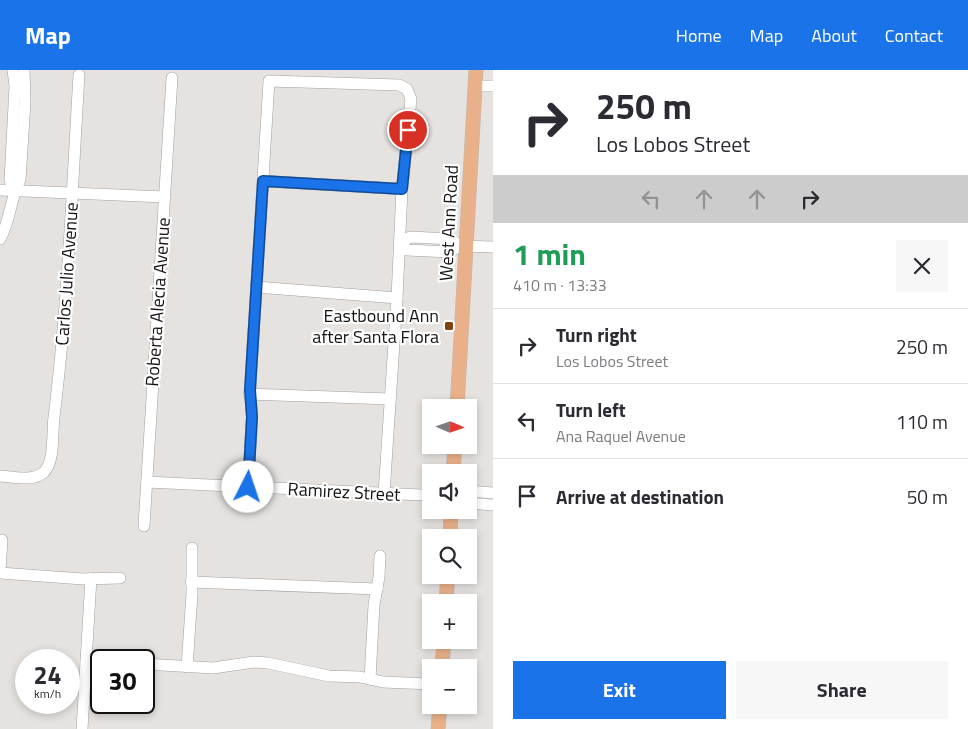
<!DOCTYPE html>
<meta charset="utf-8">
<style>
body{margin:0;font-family:"Titillium Web",sans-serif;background:#f7f7f7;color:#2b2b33;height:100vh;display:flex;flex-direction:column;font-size:19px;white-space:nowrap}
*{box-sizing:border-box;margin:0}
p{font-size:16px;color:#7c7c81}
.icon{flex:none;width:28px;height:28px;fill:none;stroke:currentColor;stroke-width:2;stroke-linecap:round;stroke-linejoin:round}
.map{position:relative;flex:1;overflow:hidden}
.side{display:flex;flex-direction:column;background:#fff;width:475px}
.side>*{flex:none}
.top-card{background:#fff;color:#2b2b33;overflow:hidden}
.needle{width:32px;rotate:92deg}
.fabs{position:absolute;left:422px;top:329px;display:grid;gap:10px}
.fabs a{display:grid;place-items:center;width:55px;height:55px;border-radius:0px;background:#fff;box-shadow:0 2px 8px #0003;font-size:25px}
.speed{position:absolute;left:15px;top:579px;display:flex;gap:10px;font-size:25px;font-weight:700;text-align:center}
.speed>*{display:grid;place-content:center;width:65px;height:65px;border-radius:50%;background:#fff;box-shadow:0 2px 8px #0003;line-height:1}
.speed small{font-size:12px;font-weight:400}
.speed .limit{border:2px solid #111;border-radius:8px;background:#fff;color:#111}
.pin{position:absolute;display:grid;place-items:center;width:42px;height:42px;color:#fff;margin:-21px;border:2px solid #fff;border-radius:50%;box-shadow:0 1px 5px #0007}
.me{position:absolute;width:55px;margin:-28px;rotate:4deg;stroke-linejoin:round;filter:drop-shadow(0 0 4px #0008)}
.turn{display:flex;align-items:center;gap:18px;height:105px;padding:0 20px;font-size:22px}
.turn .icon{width:65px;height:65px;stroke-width:2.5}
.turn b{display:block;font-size:35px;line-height:42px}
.lanes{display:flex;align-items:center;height:48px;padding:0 20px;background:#0003;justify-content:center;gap:25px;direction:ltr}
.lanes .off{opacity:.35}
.round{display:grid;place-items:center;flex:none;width:52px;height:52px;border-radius:0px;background:#f7f7f7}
.headline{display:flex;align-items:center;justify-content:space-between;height:85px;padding:0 20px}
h1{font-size:30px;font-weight:700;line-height:38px;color:#1e9e55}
.cta{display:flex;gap:10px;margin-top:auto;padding:10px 20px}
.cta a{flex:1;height:58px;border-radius:0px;background:#1a73e8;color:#fff;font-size:20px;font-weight:700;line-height:58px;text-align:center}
.cta a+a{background:#f7f7f7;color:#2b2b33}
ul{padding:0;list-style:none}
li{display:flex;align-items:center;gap:15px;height:75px;padding:0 20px;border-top:1px solid #e1e1e2}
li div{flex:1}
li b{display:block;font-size:19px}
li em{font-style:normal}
header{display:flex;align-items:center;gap:30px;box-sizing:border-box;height:70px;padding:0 25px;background:#1a73e8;color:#fff}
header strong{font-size:24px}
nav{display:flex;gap:28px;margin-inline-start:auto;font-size:18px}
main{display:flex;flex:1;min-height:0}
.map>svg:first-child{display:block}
</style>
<header>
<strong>Map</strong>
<nav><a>Home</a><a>Map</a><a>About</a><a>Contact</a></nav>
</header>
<main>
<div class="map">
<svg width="493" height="659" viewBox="0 0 493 659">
<rect width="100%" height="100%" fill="#e5e2df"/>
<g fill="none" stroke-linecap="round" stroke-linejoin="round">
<defs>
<g id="minor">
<polyline points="13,0 15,16 10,110 14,121"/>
<polyline points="475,16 493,16"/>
<polyline points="263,111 402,119"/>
<polyline points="0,120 165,127"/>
<path d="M0,169C11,149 10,129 20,110L25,32L24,0"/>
<polyline points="459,176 450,182 407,180 400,174 410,167 451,169 459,176 493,177"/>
<polyline points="256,217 397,228"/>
<polyline points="249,324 390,329"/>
<path d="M0,406C13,407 34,412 44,402C55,392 52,361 54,347C68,234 72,119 79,5"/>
<polyline points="147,412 421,425"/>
<polyline points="248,417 252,347 250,320 269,11 399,15 407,19 411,29 402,119 397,228 384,424"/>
<polyline points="469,421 493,423"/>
<polyline points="469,433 493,435"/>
<polyline points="144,456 172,8"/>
<polyline points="0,500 2,470"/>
<polyline points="0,503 83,509 120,508"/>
<polyline points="191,512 377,519"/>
<polyline points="86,592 101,592"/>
<polyline points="144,594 213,598 254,592 268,593 329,606 360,607 383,612 431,614"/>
<polyline points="187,597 192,524 192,478"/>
<polyline points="370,609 374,535 379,507 380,486"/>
<polyline points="82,659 91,508"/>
</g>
<g id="major">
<polyline points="457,338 476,0"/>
<polyline points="453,402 455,375"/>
<polyline points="450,468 451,440"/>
<polyline points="446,532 448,505"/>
<polyline points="442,598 444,570"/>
<polyline points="438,659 440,635"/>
</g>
</defs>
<!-- minor casing -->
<use href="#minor" stroke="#a3a09e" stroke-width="12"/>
<!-- major casing -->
<use href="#major" stroke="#bdbdbd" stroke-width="15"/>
<!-- minor -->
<use href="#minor" stroke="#fff" stroke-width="11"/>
<!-- major -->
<use href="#major" stroke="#e9b189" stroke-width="14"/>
</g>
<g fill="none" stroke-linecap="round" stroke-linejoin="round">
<defs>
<polyline id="route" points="248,417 252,347 250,320 263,111 402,119 408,60"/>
</defs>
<!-- route casing -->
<use href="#route" stroke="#114b97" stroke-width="12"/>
<!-- route -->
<use href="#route" stroke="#1a73e8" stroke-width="9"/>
</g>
<!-- markers -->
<rect fill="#84430d" stroke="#fff" stroke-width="2" x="444" y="251" width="10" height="10" rx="2.5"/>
<g text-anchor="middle" stroke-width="4.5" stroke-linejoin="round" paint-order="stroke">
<!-- street labels -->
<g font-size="18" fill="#151313" stroke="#fff">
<text transform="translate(449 153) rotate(-87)" y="6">West Ann Road</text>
<text transform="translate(67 204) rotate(-86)" y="6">Carlos Julio Avenue</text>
<text transform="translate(158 232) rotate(-86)" y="6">Roberta Alecia Avenue</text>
<text transform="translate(344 422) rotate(3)" y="6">Ramirez Street</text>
</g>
<!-- poi labels -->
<g font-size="18" fill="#151313" stroke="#fff" text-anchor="end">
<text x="439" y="252">Eastbound Ann<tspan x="439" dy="21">after Santa Flora</tspan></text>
</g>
</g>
</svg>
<div class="fabs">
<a><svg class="needle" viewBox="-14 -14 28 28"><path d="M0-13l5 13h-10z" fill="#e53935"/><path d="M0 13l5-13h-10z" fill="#7c7c81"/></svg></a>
<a><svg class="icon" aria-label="sound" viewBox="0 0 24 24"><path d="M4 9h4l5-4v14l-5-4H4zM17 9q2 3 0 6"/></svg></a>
<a><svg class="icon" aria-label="search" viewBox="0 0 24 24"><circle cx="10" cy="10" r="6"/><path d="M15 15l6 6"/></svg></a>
<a>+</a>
<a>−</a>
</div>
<div class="speed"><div>24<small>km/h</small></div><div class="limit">30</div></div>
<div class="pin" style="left:408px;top:60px;background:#d93025"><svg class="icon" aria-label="arrive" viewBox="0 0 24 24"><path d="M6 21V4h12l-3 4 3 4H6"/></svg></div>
<svg class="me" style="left:248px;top:417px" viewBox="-20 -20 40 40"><circle r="19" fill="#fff"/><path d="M0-13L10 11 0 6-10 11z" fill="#1a73e8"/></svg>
</div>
<section class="side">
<div class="top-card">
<div class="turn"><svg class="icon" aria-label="right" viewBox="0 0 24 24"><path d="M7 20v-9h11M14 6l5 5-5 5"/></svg><div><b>250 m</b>Los Lobos Street</div></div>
<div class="lanes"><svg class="icon off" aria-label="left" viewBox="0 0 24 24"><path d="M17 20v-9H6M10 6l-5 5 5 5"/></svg><svg class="icon off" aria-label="ahead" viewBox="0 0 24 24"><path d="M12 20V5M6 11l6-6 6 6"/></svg><svg class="icon off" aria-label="ahead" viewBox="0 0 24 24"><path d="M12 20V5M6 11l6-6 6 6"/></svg><svg class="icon" aria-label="right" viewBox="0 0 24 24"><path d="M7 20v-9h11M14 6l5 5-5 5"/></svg></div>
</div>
<div class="headline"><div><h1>1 min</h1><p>410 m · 13:33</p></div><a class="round"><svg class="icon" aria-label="close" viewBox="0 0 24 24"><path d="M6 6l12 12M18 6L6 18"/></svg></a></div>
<ul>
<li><svg class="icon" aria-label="right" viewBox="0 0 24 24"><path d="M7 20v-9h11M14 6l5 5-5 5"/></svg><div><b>Turn right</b><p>Los Lobos Street</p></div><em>250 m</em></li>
<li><svg class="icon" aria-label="left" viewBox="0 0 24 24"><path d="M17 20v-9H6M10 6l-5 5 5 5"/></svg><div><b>Turn left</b><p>Ana Raquel Avenue</p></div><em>110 m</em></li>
<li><svg class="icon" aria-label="arrive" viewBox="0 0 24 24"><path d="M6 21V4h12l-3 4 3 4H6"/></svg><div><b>Arrive at destination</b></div><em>50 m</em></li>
</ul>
<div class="cta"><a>Exit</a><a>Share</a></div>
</section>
</main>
